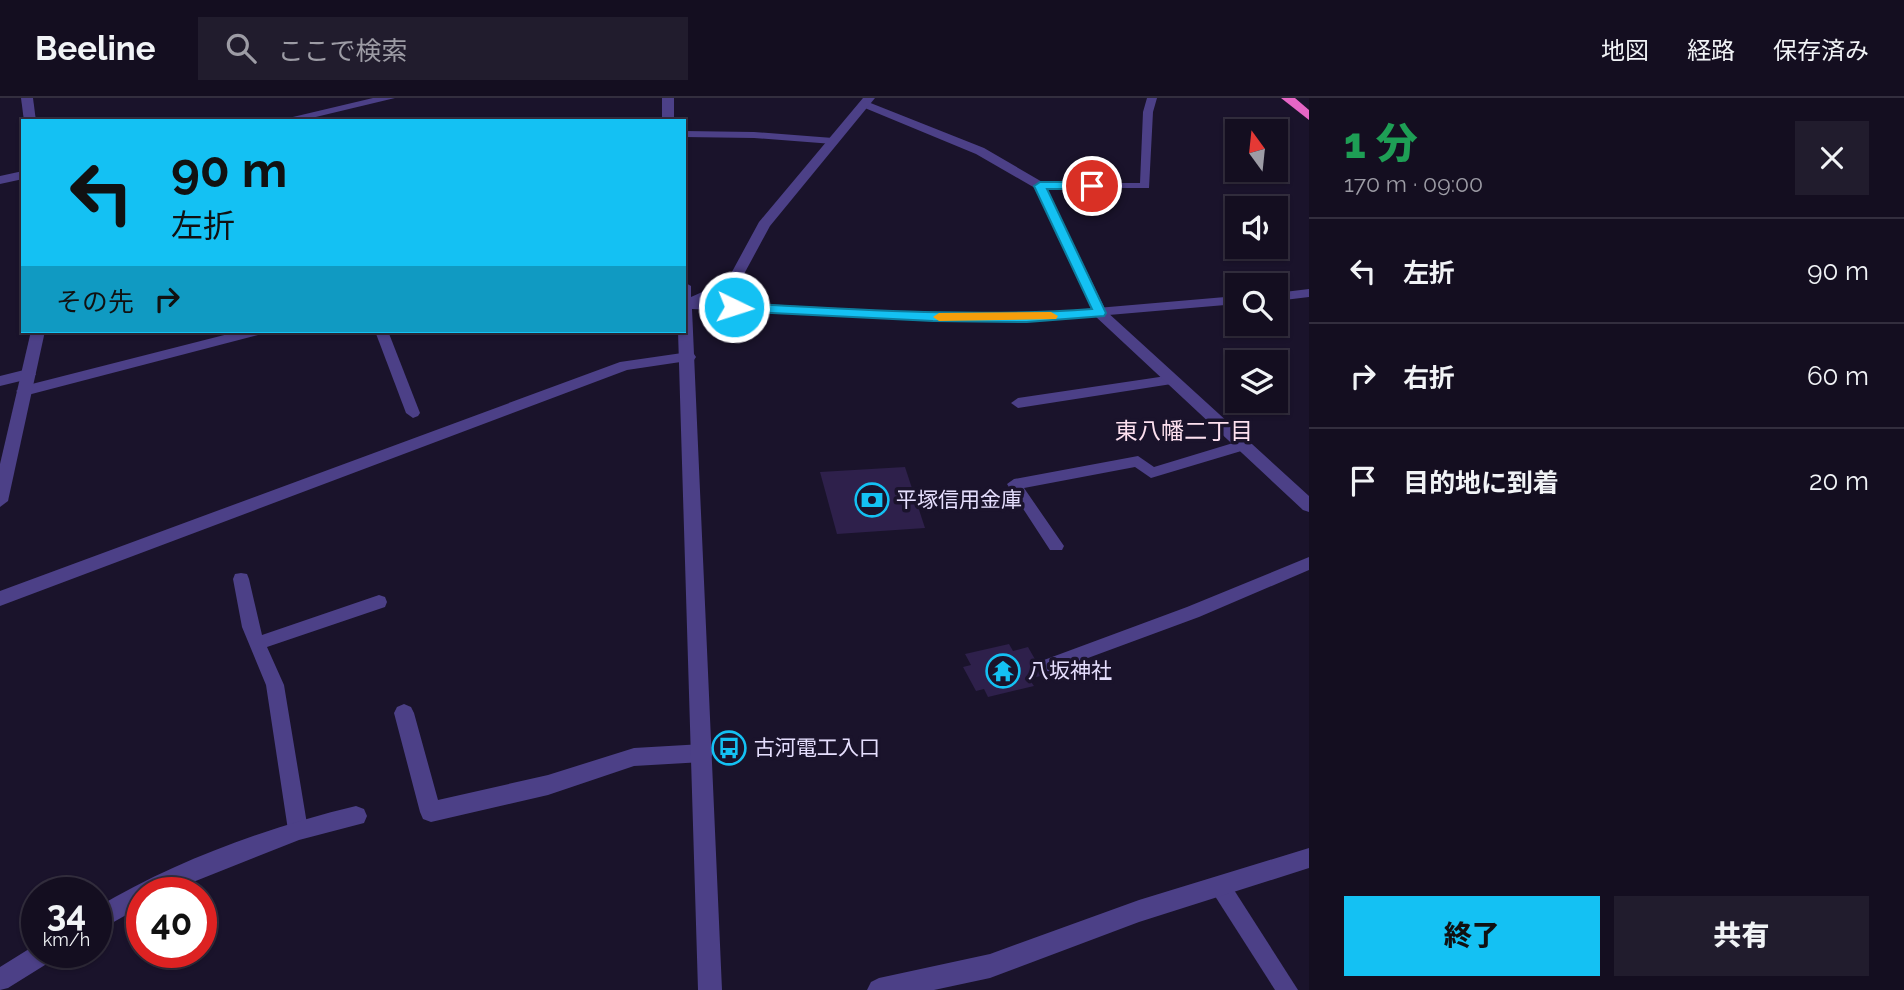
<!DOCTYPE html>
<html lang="ja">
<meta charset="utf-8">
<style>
body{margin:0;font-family:Raleway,"Noto Sans JP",sans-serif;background:#211c2d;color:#f1f3f6;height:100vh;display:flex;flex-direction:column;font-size:26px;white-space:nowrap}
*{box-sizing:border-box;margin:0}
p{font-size:23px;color:#9d9ca5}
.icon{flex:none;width:38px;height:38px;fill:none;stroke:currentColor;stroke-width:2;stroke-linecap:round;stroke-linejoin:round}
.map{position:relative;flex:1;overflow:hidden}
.drawer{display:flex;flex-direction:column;background:#140e20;width:595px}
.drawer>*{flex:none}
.hud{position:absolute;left:21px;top:21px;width:665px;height:214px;border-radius:0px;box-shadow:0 2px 5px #0004,0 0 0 2px #332e3e;background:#14c1f3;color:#111;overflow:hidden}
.needle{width:46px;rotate:345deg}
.fabs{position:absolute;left:1225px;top:21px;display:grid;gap:14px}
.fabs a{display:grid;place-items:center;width:63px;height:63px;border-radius:0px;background:#140e20;box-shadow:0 2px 5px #0004,0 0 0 2px #332e3e;font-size:35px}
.speed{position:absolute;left:21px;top:779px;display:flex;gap:14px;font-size:35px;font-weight:700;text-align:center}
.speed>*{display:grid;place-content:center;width:91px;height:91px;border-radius:50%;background:#140e20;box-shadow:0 2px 5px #0004,0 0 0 2px #332e3e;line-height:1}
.speed small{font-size:18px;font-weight:400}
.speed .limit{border:10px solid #d22;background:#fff;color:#111}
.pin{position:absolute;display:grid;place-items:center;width:60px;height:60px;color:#fff;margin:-30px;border:4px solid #fff;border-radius:50%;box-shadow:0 2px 7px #0007}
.me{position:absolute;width:77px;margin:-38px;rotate:94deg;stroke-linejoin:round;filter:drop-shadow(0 0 5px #0008)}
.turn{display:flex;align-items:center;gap:24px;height:147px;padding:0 35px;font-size:32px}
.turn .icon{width:91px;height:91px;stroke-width:2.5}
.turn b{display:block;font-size:49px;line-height:60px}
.then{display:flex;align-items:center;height:66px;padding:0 35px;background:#0003;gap:14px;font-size:26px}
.round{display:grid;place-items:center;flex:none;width:74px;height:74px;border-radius:0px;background:#211c2d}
.overview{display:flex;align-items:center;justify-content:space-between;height:119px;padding:0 35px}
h1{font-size:42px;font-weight:800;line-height:52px;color:#1e9e55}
.action{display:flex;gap:14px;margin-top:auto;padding:14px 35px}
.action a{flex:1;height:80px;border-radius:0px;background:#14c1f3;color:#111;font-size:28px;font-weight:800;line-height:80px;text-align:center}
.action a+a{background:#211c2d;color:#f1f3f6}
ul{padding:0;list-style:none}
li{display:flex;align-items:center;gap:21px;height:105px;padding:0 35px;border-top:2px solid #332e3e}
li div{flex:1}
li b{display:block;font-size:26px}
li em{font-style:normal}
header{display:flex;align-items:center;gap:42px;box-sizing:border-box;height:98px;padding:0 35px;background:#140e20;border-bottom:2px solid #332e3e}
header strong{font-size:33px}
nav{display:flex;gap:38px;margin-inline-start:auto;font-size:24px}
.search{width:490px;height:63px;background:#211c2d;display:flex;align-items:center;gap:18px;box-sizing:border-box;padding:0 24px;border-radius:0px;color:#9d9ca5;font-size:26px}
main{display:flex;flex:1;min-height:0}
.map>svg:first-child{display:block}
</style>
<header>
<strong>Beeline</strong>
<div class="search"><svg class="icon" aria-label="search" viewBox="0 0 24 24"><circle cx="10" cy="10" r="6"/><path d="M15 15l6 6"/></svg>ここで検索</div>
<nav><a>地図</a><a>経路</a><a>保存済み</a></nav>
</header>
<main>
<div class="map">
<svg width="1309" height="892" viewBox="0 0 1309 892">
<rect width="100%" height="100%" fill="#1a132b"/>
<!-- building -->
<g fill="#2e204b">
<polygon points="905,369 925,430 837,436 820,374"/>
<polygon points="1009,546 1013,553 1028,549 1044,577 1029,581 1034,588 988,599 984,591 976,593 963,569 971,567 965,556"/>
</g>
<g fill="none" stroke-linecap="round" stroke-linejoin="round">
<!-- service -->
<g fill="#4c4087" fill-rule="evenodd">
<polygon points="1147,0 1157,0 1153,14 1149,90 1036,90 1034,88 1040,85 1140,85 1143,14"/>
<polygon points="684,33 754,34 833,40 838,43 833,46 754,40 684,39"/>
<polygon points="375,233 388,233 420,315 418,318 413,320 406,315"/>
<polygon points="1173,277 1180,282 1178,285 1018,310 1011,305 1018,300"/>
<polygon points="1243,342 1248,343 1250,347 1248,351 1151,380 1135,369 1024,390 1064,448 1062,452 1050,452 1007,386 1014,381 1138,358 1154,369"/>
<polygon points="1309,459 1309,472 1199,519 1050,574 1044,572 1041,567 1044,562 1187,509"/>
<polygon points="241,475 247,476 249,481 262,537 379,497 385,499 387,504 385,509 267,549 284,587 308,732 305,738 298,741 291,738 288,732 266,587 242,529 233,481 235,476"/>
<polygon points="1220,778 1227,781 1298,892 1275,892 1213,795 1210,788 1213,781"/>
</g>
<!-- minor -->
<g fill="#4c4087" fill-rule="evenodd">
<polygon points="860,4 868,4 984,50 1044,85 1106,213 1309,398 1309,414 1303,412 1095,218 1035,90 976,56 860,8"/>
<polygon points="240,233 264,233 262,236 24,298 16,293 24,288"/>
<polygon points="689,254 694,256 696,259 694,262 627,272 0,508 0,493 620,264"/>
<polygon points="28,271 36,276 33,280 0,288 0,278"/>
<polygon points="404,606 411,609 414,615 438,702 548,677 634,650 703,646 710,649 713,655 710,661 703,664 634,668 548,697 431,724 423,721 420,714 394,615 397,609"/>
<path d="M356,708L364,711L367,718L364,725L299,742L168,794H142V808L96,834V810C174,763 268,729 356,708Z"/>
<polygon points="1309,750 1309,770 1139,824 990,880 934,892 867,892 871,884 879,880 990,856 1139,802"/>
<polygon points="37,846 37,854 57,854 53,862 8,890 0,892 0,869"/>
</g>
<!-- tertiary -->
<g fill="#4c4087" fill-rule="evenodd">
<polygon points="21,0 33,0 36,23 24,23"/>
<polygon points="373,0 395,0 299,23 276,23"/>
<rect x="662" y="0" width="12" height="23"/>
<polygon points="863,0 875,0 770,128 737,189 707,203 933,215 1027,216 1237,198 1237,206 1027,224 933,223 692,211 722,892 698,892 678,233 684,233 684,184 691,188 691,199 727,183 759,124"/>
<polygon points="23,73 23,81 0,86 0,78"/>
<polygon points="1309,191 1309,199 1276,203 1276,195"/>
<polygon points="31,233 45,233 8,403 0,409 0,366"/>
</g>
<!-- trunk -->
<polygon fill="#e666c6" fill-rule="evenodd" points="1281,0 1295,0 1309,12 1309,22"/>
</g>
<!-- route -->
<path fill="#14c1f3" stroke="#0d7d9e" stroke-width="2" d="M1040,84H1092L1098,88L1092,91H1047L1106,215L1104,218L1027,224L933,223L734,213L727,209L734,205C853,211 972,220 1092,211L1034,88Z"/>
<!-- slow -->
<polygon fill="#f59e0b" points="1051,214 1058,218 1056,221 939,223 933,219 939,215"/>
<!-- icons -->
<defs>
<symbol id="bank-ring" viewBox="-11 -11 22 22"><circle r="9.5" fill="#1a132b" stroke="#14c1f3" stroke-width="1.5"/><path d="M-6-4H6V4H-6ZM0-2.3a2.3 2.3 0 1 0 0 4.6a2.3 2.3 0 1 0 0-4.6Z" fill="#14c1f3"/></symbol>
<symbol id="temple-ring" viewBox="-11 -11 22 22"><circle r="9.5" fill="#1a132b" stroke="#14c1f3" stroke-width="1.5"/><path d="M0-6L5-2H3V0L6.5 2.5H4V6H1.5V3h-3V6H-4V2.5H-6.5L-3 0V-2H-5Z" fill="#14c1f3"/></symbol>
<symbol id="bus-ring" viewBox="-11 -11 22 22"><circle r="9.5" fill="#1a132b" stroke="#14c1f3" stroke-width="1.5"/><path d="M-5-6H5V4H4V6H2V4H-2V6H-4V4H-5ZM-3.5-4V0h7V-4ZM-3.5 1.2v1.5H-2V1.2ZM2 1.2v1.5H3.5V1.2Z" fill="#14c1f3"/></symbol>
</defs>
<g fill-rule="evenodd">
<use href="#bank-ring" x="853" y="383" width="38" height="38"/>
<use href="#temple-ring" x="984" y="554" width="38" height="38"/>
<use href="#bus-ring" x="710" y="631" width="38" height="38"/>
</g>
<g text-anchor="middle" stroke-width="7" stroke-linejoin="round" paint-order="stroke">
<!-- poi labels -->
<g font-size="21" fill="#e5defd" stroke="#1a132b" text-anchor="start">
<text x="896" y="409">平塚信用金庫</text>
<text x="1028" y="580">八坂神社</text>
<text x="754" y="657">古河電工入口</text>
</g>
<!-- neighbourhood labels -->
<g font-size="23" fill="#fde0ef" stroke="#1a132b">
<text x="1184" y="341">東八幡二丁目</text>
</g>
</g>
</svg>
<div class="fabs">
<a><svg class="needle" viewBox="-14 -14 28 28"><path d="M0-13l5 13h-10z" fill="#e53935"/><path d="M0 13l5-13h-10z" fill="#9d9ca5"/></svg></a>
<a><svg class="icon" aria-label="sound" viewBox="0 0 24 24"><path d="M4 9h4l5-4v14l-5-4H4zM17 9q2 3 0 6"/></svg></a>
<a><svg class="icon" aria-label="search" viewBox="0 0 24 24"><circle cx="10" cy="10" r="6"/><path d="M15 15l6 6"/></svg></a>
<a><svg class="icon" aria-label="layers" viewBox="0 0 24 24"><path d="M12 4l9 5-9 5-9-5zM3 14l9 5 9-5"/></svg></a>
</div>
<div class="speed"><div>34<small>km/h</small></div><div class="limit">40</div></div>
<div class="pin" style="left:1092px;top:88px;background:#d93025"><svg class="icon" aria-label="arrive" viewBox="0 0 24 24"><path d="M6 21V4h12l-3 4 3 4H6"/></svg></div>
<svg class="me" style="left:734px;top:209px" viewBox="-20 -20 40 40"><circle r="17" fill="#14c1f3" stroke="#fff" stroke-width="3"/><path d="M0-11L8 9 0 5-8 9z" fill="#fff"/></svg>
<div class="hud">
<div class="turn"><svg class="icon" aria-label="left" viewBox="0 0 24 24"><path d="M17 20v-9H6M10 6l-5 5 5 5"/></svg><div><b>90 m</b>左折</div></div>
<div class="then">その先<svg class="icon" aria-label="right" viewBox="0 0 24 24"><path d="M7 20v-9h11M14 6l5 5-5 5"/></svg></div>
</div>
</div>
<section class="drawer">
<div class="overview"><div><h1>1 分</h1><p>170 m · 09:00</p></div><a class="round"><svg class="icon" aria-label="close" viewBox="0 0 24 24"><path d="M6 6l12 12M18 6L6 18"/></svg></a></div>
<ul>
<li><svg class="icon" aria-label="left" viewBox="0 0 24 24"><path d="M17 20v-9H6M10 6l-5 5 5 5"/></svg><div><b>左折</b></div><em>90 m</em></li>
<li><svg class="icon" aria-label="right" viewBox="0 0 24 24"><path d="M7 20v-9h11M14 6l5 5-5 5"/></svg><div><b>右折</b></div><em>60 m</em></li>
<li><svg class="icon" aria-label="arrive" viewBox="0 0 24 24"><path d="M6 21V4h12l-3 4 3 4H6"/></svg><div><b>目的地に到着</b></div><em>20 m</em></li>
</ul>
<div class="action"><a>終了</a><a>共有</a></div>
</section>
</main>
